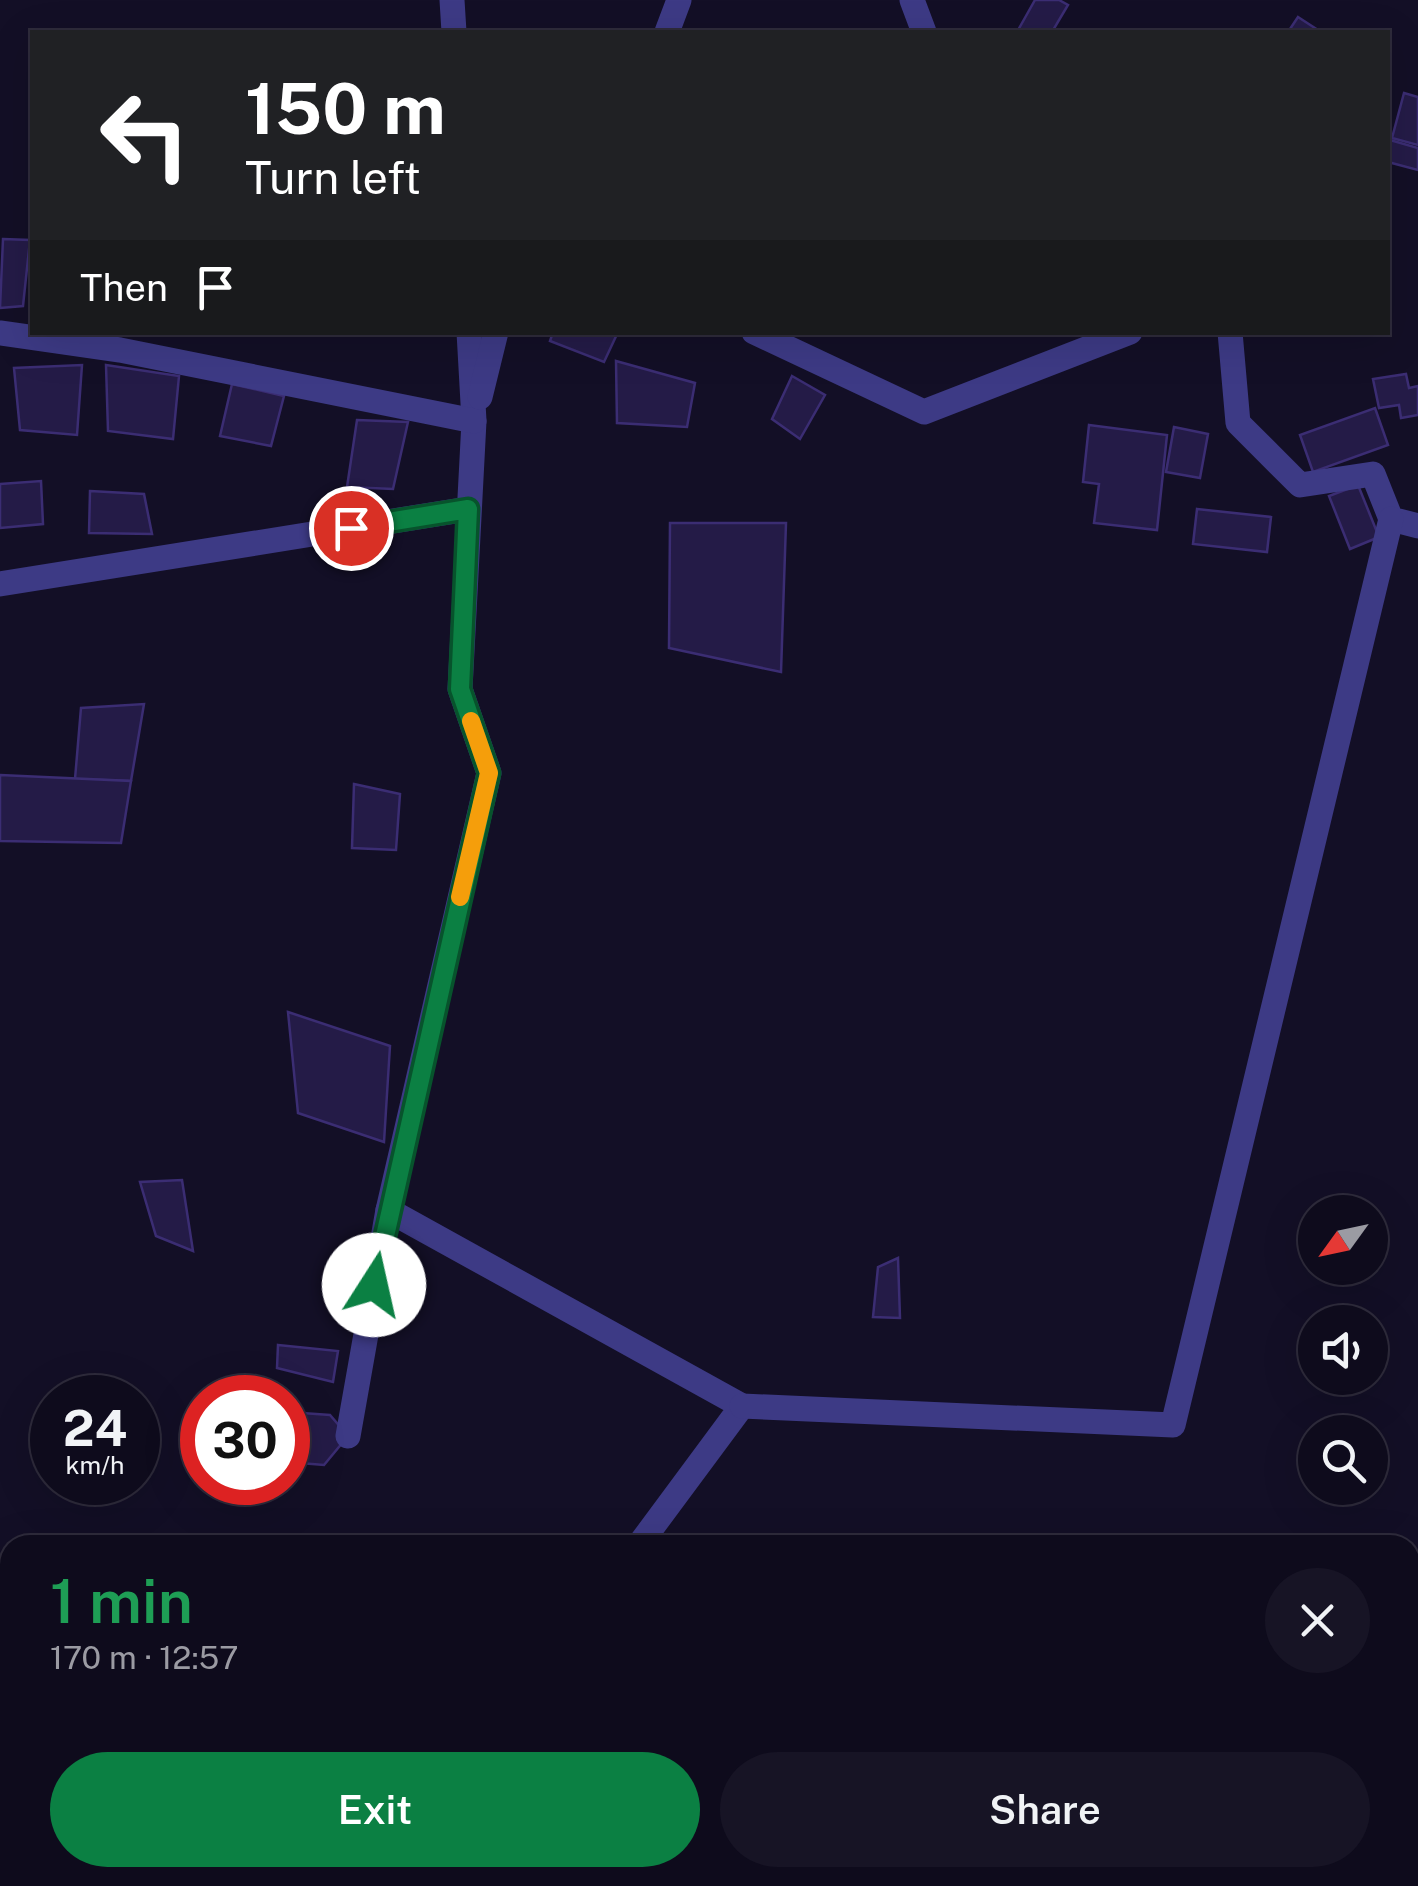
<!DOCTYPE html>
<meta charset="utf-8">
<style>
body{margin:0;font-family:"Public Sans",sans-serif;background:#171425;color:#f1f3f6;height:100vh;display:flex;flex-direction:column;font-size:38px;white-space:nowrap}
*{box-sizing:border-box;margin:0}
p{font-size:32px;color:#9b9ba3}
.icon{flex:none;width:55px;height:55px;fill:none;stroke:currentColor;stroke-width:2;stroke-linecap:round;stroke-linejoin:round}
.map{position:relative;flex:1;overflow:hidden}
.details{position:absolute;left:0px;top:1535px;width:1420px;height:352px;display:flex;flex-direction:column;background:#0e0b1c;border-radius:30px 30px 0 0;box-shadow:0 10px 40px #0002,0 0 0 2px #2e2b3b}
.details>*{flex:none}
.hud{position:absolute;left:30px;top:30px;width:1360px;height:305px;border-radius:0px;box-shadow:0 10px 40px #0002,0 0 0 2px #2e2b3b;background:#202124;color:#fff;overflow:hidden}
.needle{width:65px;rotate:237deg}
.fabs{position:absolute;left:1298px;top:1195px;display:grid;gap:20px}
.fabs a{display:grid;place-items:center;width:90px;height:90px;border-radius:50%;background:#0e0b1c;box-shadow:0 10px 40px #0002,0 0 0 2px #2e2b3b;font-size:50px}
.speed{position:absolute;left:30px;top:1375px;display:flex;gap:20px;font-size:50px;font-weight:700;text-align:center}
.speed>*{display:grid;place-content:center;width:130px;height:130px;border-radius:50%;background:#0e0b1c;box-shadow:0 10px 40px #0002,0 0 0 2px #2e2b3b;line-height:1}
.speed small{font-size:25px;font-weight:400}
.speed .limit{border:15px solid #d22;background:#fff;color:#111}
.pin{position:absolute;display:grid;place-items:center;width:85px;height:85px;color:#fff;margin:-42px;border:5px solid #fff;border-radius:50%;box-shadow:0 2px 10px #0007}
.me{position:absolute;width:110px;margin:-55px;rotate:10deg;stroke-linejoin:round;filter:drop-shadow(0 0 8px #0008)}
.turn{display:flex;align-items:center;gap:35px;height:210px;padding:0 50px;font-size:45px}
.turn .icon{width:130px;height:130px;stroke-width:2.5}
.turn b{display:block;font-size:70px;line-height:85px}
.then{display:flex;align-items:center;height:95px;padding:0 50px;background:#0003;gap:20px;font-size:38px}
.round{display:grid;place-items:center;flex:none;width:105px;height:105px;border-radius:52px;background:#171425}
.head{display:flex;align-items:center;justify-content:space-between;height:170px;padding:0 50px}
h1{font-size:60px;font-weight:600;line-height:75px;color:#1e9e55}
.action{display:flex;gap:20px;margin-top:auto;padding:20px 50px}
.action a{flex:1;height:115px;border-radius:60px;background:#0b8043;color:#fff;font-size:40px;font-weight:600;line-height:115px;text-align:center}
.action a+a{background:#171425;color:#f1f3f6}
.map>svg:first-child{display:block}
</style>
<div class="map">
<svg width="1418" height="1886" viewBox="0 0 1418 1886">
<rect width="100%" height="100%" fill="#130f26"/>
<!-- building -->
<g fill="#241b47" stroke="#3b2d73" stroke-width="2.5">
<polygon points="1035,0 1059,0 1068,5 1052,32 1017,32"/>
<polygon points="1298,17 1321,32 1288,32"/>
<polygon points="1404,93 1418,97 1418,145 1392,138"/>
<polygon points="1390,140 1418,148 1418,170 1388,162"/>
<polygon points="3,239 30,240 23,306 0,308"/>
<polygon points="553,332 618,332 604,362 550,341"/>
<polygon points="616,361 695,383 687,427 617,423"/>
<polygon points="82,365 77,435 20,430 14,368"/>
<polygon points="106,365 179,376 173,439 108,431"/>
<polygon points="1406,374 1409,388 1418,386 1418,415 1401,418 1399,405 1379,408 1373,379"/>
<polygon points="792,376 825,395 800,439 772,419"/>
<polygon points="232,384 284,396 271,446 220,436"/>
<polygon points="1375,408 1388,445 1313,472 1300,435"/>
<polygon points="357,420 408,422 393,489 347,487"/>
<polygon points="1089,425 1167,435 1157,530 1094,523 1099,484 1083,482"/>
<polygon points="1174,427 1208,434 1200,478 1166,472"/>
<polygon points="41,481 43,524 0,528 0,484"/>
<polygon points="1358,485 1379,537 1350,549 1329,496"/>
<polygon points="90,491 144,494 152,534 89,533"/>
<polygon points="1197,509 1271,517 1267,552 1193,544"/>
<polygon points="670,523 786,523 781,672 669,648"/>
<polygon points="144,704 131,781 75,779 81,708"/>
<polygon points="0,775 131,781 121,843 0,841"/>
<polygon points="354,784 400,794 396,850 352,848"/>
<polygon points="288,1012 390,1046 384,1142 298,1113"/>
<polygon points="182,1180 193,1251 156,1236 140,1182"/>
<polygon points="898,1258 900,1318 873,1317 878,1267"/>
<polygon points="278,1345 338,1351 333,1382 277,1368"/>
<polygon points="288,1412 330,1415 348,1436 324,1465 288,1462"/>
<polygon points="220,1878 222,1886 167,1886 164,1880"/>
</g>
<g fill="none" stroke-linecap="round" stroke-linejoin="round">
<!-- minor -->
<g stroke="#3d3a85" stroke-width="25">
<polyline points="452,0 454,32"/>
<polyline points="912,0 924,32"/>
<polyline points="667,32 679,0"/>
<polyline points="469,332 474,421 460,689 489,773 388,1210 742,1406 639,1545"/>
<polyline points="754,332 924,412 1130,332"/>
<polyline points="1230,332 1238,423 1300,485 1373,474 1391,519 1418,526"/>
<polyline points="0,333 120,350 474,421"/>
<polyline points="480,397 496,332"/>
<polyline points="0,584 468,509"/>
<polyline points="742,1406 1173,1425 1391,519"/>
<polyline points="348,1436 388,1210"/>
<polyline points="0,1871 10,1863"/>
<polyline points="514,1886 516,1878"/>
</g>
</g>
<g fill="none" stroke-linecap="round" stroke-linejoin="round">
<defs>
<polyline id="route" points="351,528 468,509 460,689 489,773 374,1285"/>
</defs>
<!-- route casing -->
<use href="#route" stroke="#07532c" stroke-width="25"/>
<!-- route -->
<use href="#route" stroke="#0b8043" stroke-width="18"/>
<!-- slow -->
<polyline stroke="#f59e0b" stroke-width="18" points="460,897 489,773 471,721"/>
</g>
</svg>
<div class="fabs">
<a><svg class="needle" viewBox="-14 -14 28 28"><path d="M0-13l5 13h-10z" fill="#e53935"/><path d="M0 13l5-13h-10z" fill="#9b9ba3"/></svg></a>
<a><svg class="icon" aria-label="sound" viewBox="0 0 24 24"><path d="M4 9h4l5-4v14l-5-4H4zM17 9q2 3 0 6"/></svg></a>
<a><svg class="icon" aria-label="search" viewBox="0 0 24 24"><circle cx="10" cy="10" r="6"/><path d="M15 15l6 6"/></svg></a>
</div>
<div class="speed"><div>24<small>km/h</small></div><div class="limit">30</div></div>
<div class="pin" style="left:351px;top:528px;background:#d93025"><svg class="icon" aria-label="arrive" viewBox="0 0 24 24"><path d="M6 21V4h12l-3 4 3 4H6"/></svg></div>
<svg class="me" style="left:374px;top:1285px" viewBox="-20 -20 40 40"><circle r="19" fill="#fff"/><path d="M0-13L10 11 0 6-10 11z" fill="#0b8043"/></svg>
<div class="hud">
<div class="turn"><svg class="icon" aria-label="left" viewBox="0 0 24 24"><path d="M17 20v-9H6M10 6l-5 5 5 5"/></svg><div><b>150 m</b>Turn left</div></div>
<div class="then">Then<svg class="icon" aria-label="arrive" viewBox="0 0 24 24"><path d="M6 21V4h12l-3 4 3 4H6"/></svg></div>
</div>
<section class="details">
<div class="head"><div><h1>1 min</h1><p>170 m · 12:57</p></div><a class="round"><svg class="icon" aria-label="close" viewBox="0 0 24 24"><path d="M6 6l12 12M18 6L6 18"/></svg></a></div>
<div class="action"><a>Exit</a><a>Share</a></div>
</section>
</div>
